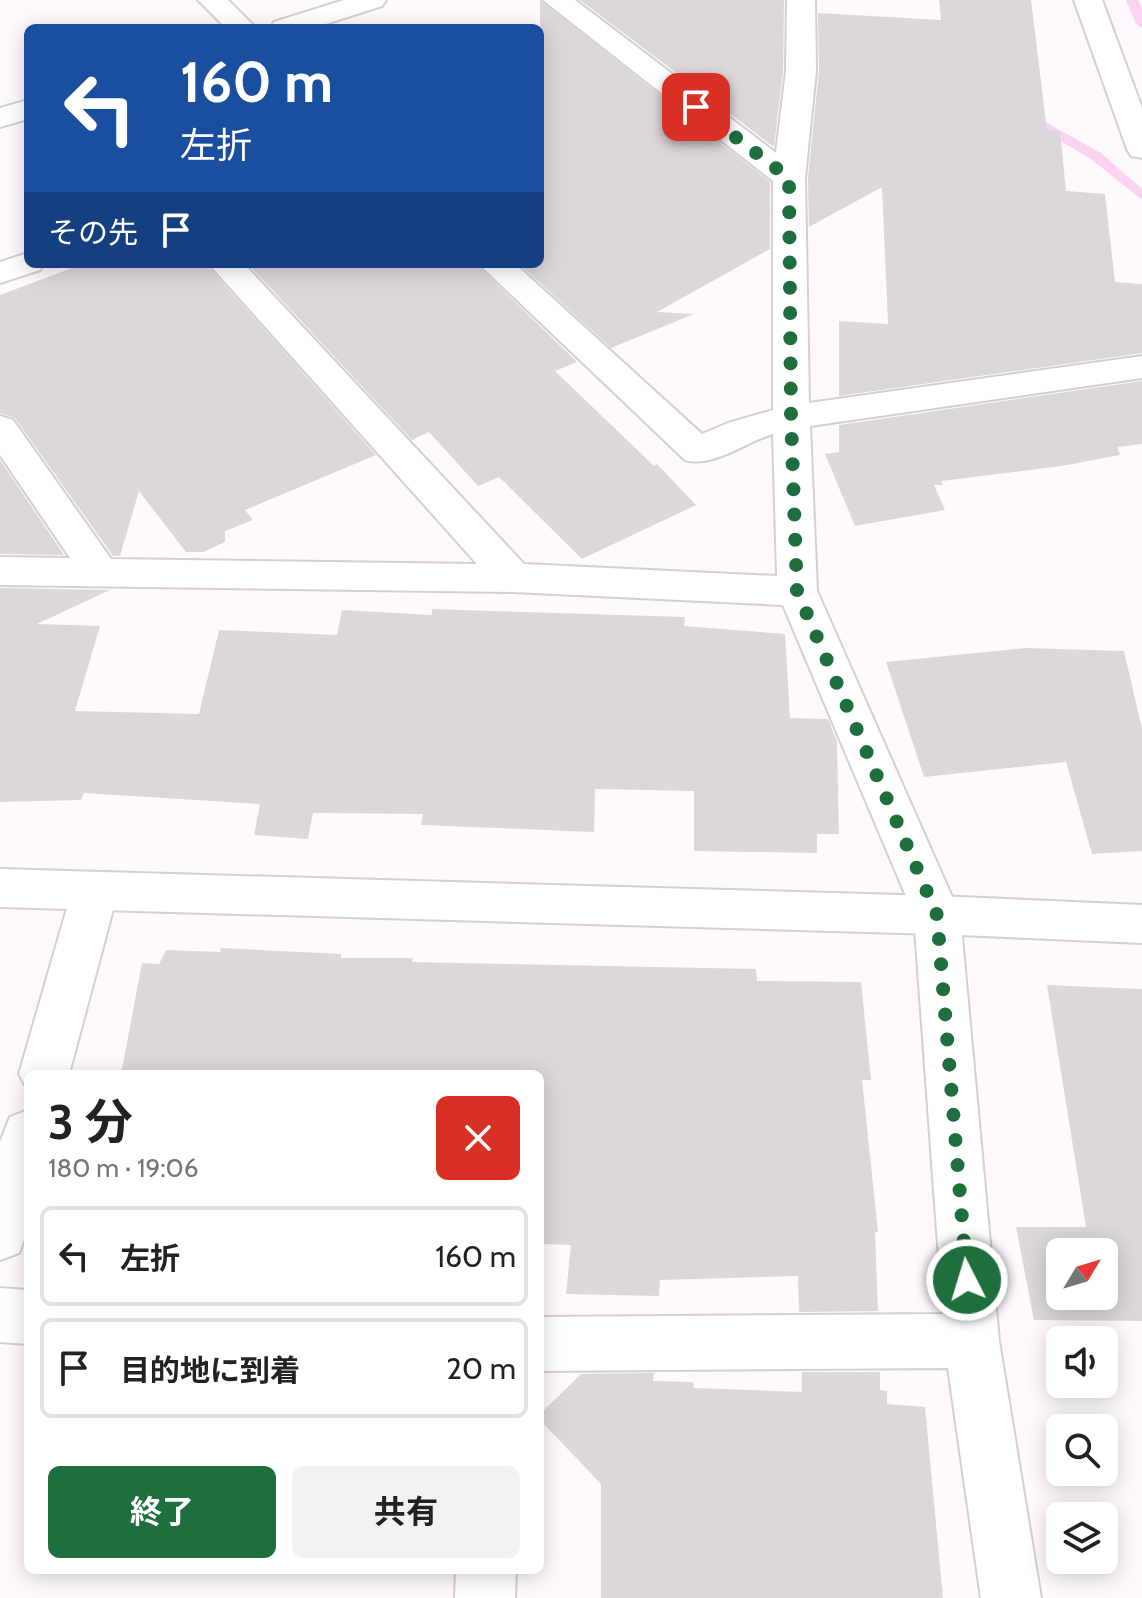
<!DOCTYPE html>
<html lang="ja">
<meta charset="utf-8">
<style>
body{margin:0;font-family:Cabin,"Noto Sans JP",sans-serif;background:#f2f2f2;color:#222;height:100vh;display:flex;flex-direction:column;font-size:30px;white-space:nowrap}
*{box-sizing:border-box;margin:0}
p{font-size:26px;color:#767676}
.icon{flex:none;width:44px;height:44px;fill:none;stroke:currentColor;stroke-width:2;stroke-linecap:round;stroke-linejoin:round}
.map{position:relative;flex:1;overflow:hidden}
.sheet{position:absolute;left:24px;top:1070px;width:520px;height:504px;display:flex;flex-direction:column;background:#fff;border-radius:12px;box-shadow:0 4px 20px #0003}
.sheet>*{flex:none}
.top-card{position:absolute;left:24px;top:24px;width:520px;height:244px;border-radius:12px;box-shadow:0 4px 20px #0003;background:#1a4fa0;color:#fff;overflow:hidden}
.needle{width:52px;rotate:52deg}
.tools{position:absolute;left:1046px;top:1238px;display:grid;gap:16px}
.tools a{display:grid;place-items:center;width:72px;height:72px;border-radius:12px;background:#fff;box-shadow:0 4px 20px #0003;font-size:40px}
.pin{position:absolute;display:grid;place-items:center;width:68px;height:68px;color:#fff;margin:-34px;border-radius:16px;box-shadow:0 4px 12px #0006}
.me{position:absolute;width:88px;margin:-44px;rotate:355deg;stroke-linejoin:round;filter:drop-shadow(0 0 6px #0008)}
.turn{display:flex;align-items:center;gap:28px;height:168px;padding:0 24px;font-size:36px}
.turn .icon{width:104px;height:104px;stroke-width:2.5}
.turn b{display:block;font-size:56px;line-height:68px}
.then{display:flex;align-items:center;height:76px;padding:0 24px;background:#0003;gap:16px;font-size:30px}
.round{display:grid;place-items:center;flex:none;width:84px;height:84px;border-radius:12px;background:#f2f2f2}
.summary{display:flex;align-items:center;justify-content:space-between;height:136px;padding:0 24px}
h1{font-size:48px;font-weight:700;line-height:60px}
.button{display:flex;gap:16px;margin-top:auto;padding:16px 24px}
.button a{flex:1;height:92px;border-radius:12px;background:#1f6e3e;color:#fff;font-size:32px;font-weight:700;line-height:92px;text-align:center}
.button a+a{background:#f2f2f2;color:#222}
ul{padding:0;list-style:none}
li{display:flex;align-items:center;gap:24px;height:100px;margin:0 16px 12px;padding:0 8px;border:4px solid #e0e0e0;border-radius:12px}
li div{flex:1}
li b{display:block;font-size:30px}
li em{font-style:normal}
.map>svg:first-child{display:block}
</style>
<div class="map">
<svg width="1142" height="1598" viewBox="0 0 1142 1598">
<rect width="100%" height="100%" fill="#fff9fe"/>
<g fill="none" stroke-linecap="round" stroke-linejoin="round">
<!-- stream -->
<g fill="#fad3f2" fill-rule="evenodd">
<polygon points="1126,0 1138,0 1142,9 1142,28 1136,24"/>
<polygon points="1024,110 1101,153 1142,189 1142,200 1091,159 1019,117 1019,111"/>
</g>
</g>
<!-- building -->
<g fill="#dcd7db" fill-rule="evenodd">
<polygon points="540,0 770,182 770,249 657,312 694,314 611,348 519,264 540,264"/>
<polygon points="580,0 784,0 783,71 774,147"/>
<polygon points="939,0 1031,0 1047,130 1060,131 1066,191 1105,194 1115,282 1142,284 1142,353 839,396 839,321 888,324 882,187 809,227 808,178 819,71 818,13 941,20"/>
<polygon points="83,264 206,264 376,455 245,510 253,520 225,531 225,542 203,552 186,552 139,491 120,556 113,556 15,418 0,413 0,295"/>
<polygon points="248,264 476,264 577,362 555,371 654,466 657,464 696,505 582,559 499,477 478,486 429,432 412,440"/>
<polygon points="1142,381 1142,444 1117,447 1120,455 1062,466 941,481 943,485 934,485 945,510 855,526 825,454 839,452 839,425"/>
<polygon points="0,460 64,555 0,554"/>
<polygon points="0,588 110,590 37,624 100,626 75,711 199,714 219,630 337,635 342,610 432,615 432,609 685,617 684,626 785,634 790,718 828,719 837,741 839,834 817,834 817,853 694,851 694,791 595,789 594,832 421,825 423,814 313,813 308,839 254,835 260,804 84,793 81,800 0,802"/>
<polygon points="1026,648 1124,651 1142,729 1142,851 1092,854 1066,762 924,777 886,662"/>
<polygon points="221,948 341,954 341,958 413,958 412,962 756,969 757,981 861,982 871,1080 862,1080 878,1232 875,1232 878,1311 799,1312 798,1276 660,1280 659,1296 566,1294 571,1245 540,1244 540,1074 121,1074 142,963 159,964 166,950 220,952"/>
<path d="M1047,985L1142,989V1321L1034,1320L1016,1227H1086ZM1060,1252H1104V1296H1060Z"/>
<polygon points="802,1372 880,1372 880,1390 887,1391 887,1404 925,1407 943,1598 601,1598 601,1484 540,1420 540,1414 581,1374 654,1373 653,1381 693,1382 694,1388 802,1392"/>
</g>
<g fill="none" stroke-linecap="round" stroke-linejoin="round">
<defs>
<g id="minor">
<polygon points="198,0 228,0 256,28 226,28"/>
<polygon points="344,0 386,0 382,6 313,28 270,28 274,22"/>
<path d="M543,0H575L776,153L786,71L787,0H815L816,71L805,178L809,403L1142,356V378L810,426L817,591L960,915L999,1341L1041,1598H981L948,1368L540,1371V1317L943,1314L914,915L783,605L513,592L0,585V557L70,558L0,455V416L13,420L111,559L477,564L209,264H244L524,564L777,576L773,434C745,442 714,468 685,460L479,264H515L702,434L728,423L773,410V181Z"/>
<polygon points="28,100 28,119 0,127 0,108"/>
<polygon points="28,253 28,264 44,264 40,270 0,283 0,262"/>
<polygon points="95,872 111,878 118,891 69,1074 28,1074 28,1090 19,1074 72,891 79,878"/>
<polygon points="28,1110 28,1229 19,1253 0,1260 0,1142 10,1117"/>
<polygon points="0,1288 28,1290 28,1344 0,1342"/>
<polygon points="456,1570 516,1570 515,1598 455,1598"/>
</g>
<g id="tertiary">
<polygon points="1074,0 1102,0 1142,108 1142,158 1131,156 1127,149"/>
<polygon points="0,869 937,896 1142,905 1142,943 937,934 0,907"/>
</g>
</defs>
<!-- minor casing -->
<use href="#minor" stroke="#d5cfd4" stroke-width="4"/>
<!-- tertiary casing -->
<use href="#tertiary" stroke="#d5cfd4" stroke-width="4"/>
<!-- minor -->
<use href="#minor" fill="#fff" fill-rule="evenodd"/>
<!-- tertiary -->
<use href="#tertiary" fill="#fff" fill-rule="evenodd"/>
</g>
<g fill="none" stroke-linecap="round" stroke-linejoin="round">
<!-- route -->
<polyline stroke="#1f6e3e" stroke-width="14" stroke-dasharray="0 25.2" points="696,107 789,178 791,417 797,591 937,915 967,1280"/>
</g>
</svg>
<div class="tools">
<a><svg class="needle" viewBox="-14 -14 28 28"><path d="M0-13l5 13h-10z" fill="#e53935"/><path d="M0 13l5-13h-10z" fill="#767676"/></svg></a>
<a><svg class="icon" aria-label="sound" viewBox="0 0 24 24"><path d="M4 9h4l5-4v14l-5-4H4zM17 9q2 3 0 6"/></svg></a>
<a><svg class="icon" aria-label="search" viewBox="0 0 24 24"><circle cx="10" cy="10" r="6"/><path d="M15 15l6 6"/></svg></a>
<a><svg class="icon" aria-label="layers" viewBox="0 0 24 24"><path d="M12 4l9 5-9 5-9-5zM3 14l9 5 9-5"/></svg></a>
</div>
<div class="pin" style="left:696px;top:107px;background:#d93025"><svg class="icon" aria-label="arrive" viewBox="0 0 24 24"><path d="M6 21V4h12l-3 4 3 4H6"/></svg></div>
<svg class="me" style="left:967px;top:1280px" viewBox="-20 -20 40 40"><circle r="17" fill="#1f6e3e" stroke="#fff" stroke-width="3"/><path d="M0-11L8 9 0 5-8 9z" fill="#fff"/></svg>
<div class="top-card">
<div class="turn"><svg class="icon" aria-label="left" viewBox="0 0 24 24"><path d="M17 20v-9H6M10 6l-5 5 5 5"/></svg><div><b>160 m</b>左折</div></div>
<div class="then">その先<svg class="icon" aria-label="arrive" viewBox="0 0 24 24"><path d="M6 21V4h12l-3 4 3 4H6"/></svg></div>
</div>
<section class="sheet">
<div class="summary"><div><h1>3 分</h1><p>180 m · 19:06</p></div><a class="round" style="background:#d93025;color:#fff"><svg class="icon" aria-label="close" viewBox="0 0 24 24"><path d="M6 6l12 12M18 6L6 18"/></svg></a></div>
<ul>
<li><svg class="icon" aria-label="left" viewBox="0 0 24 24"><path d="M17 20v-9H6M10 6l-5 5 5 5"/></svg><div><b>左折</b></div><em>160 m</em></li>
<li><svg class="icon" aria-label="arrive" viewBox="0 0 24 24"><path d="M6 21V4h12l-3 4 3 4H6"/></svg><div><b>目的地に到着</b></div><em>20 m</em></li>
</ul>
<div class="button"><a>終了</a><a>共有</a></div>
</section>
</div>
